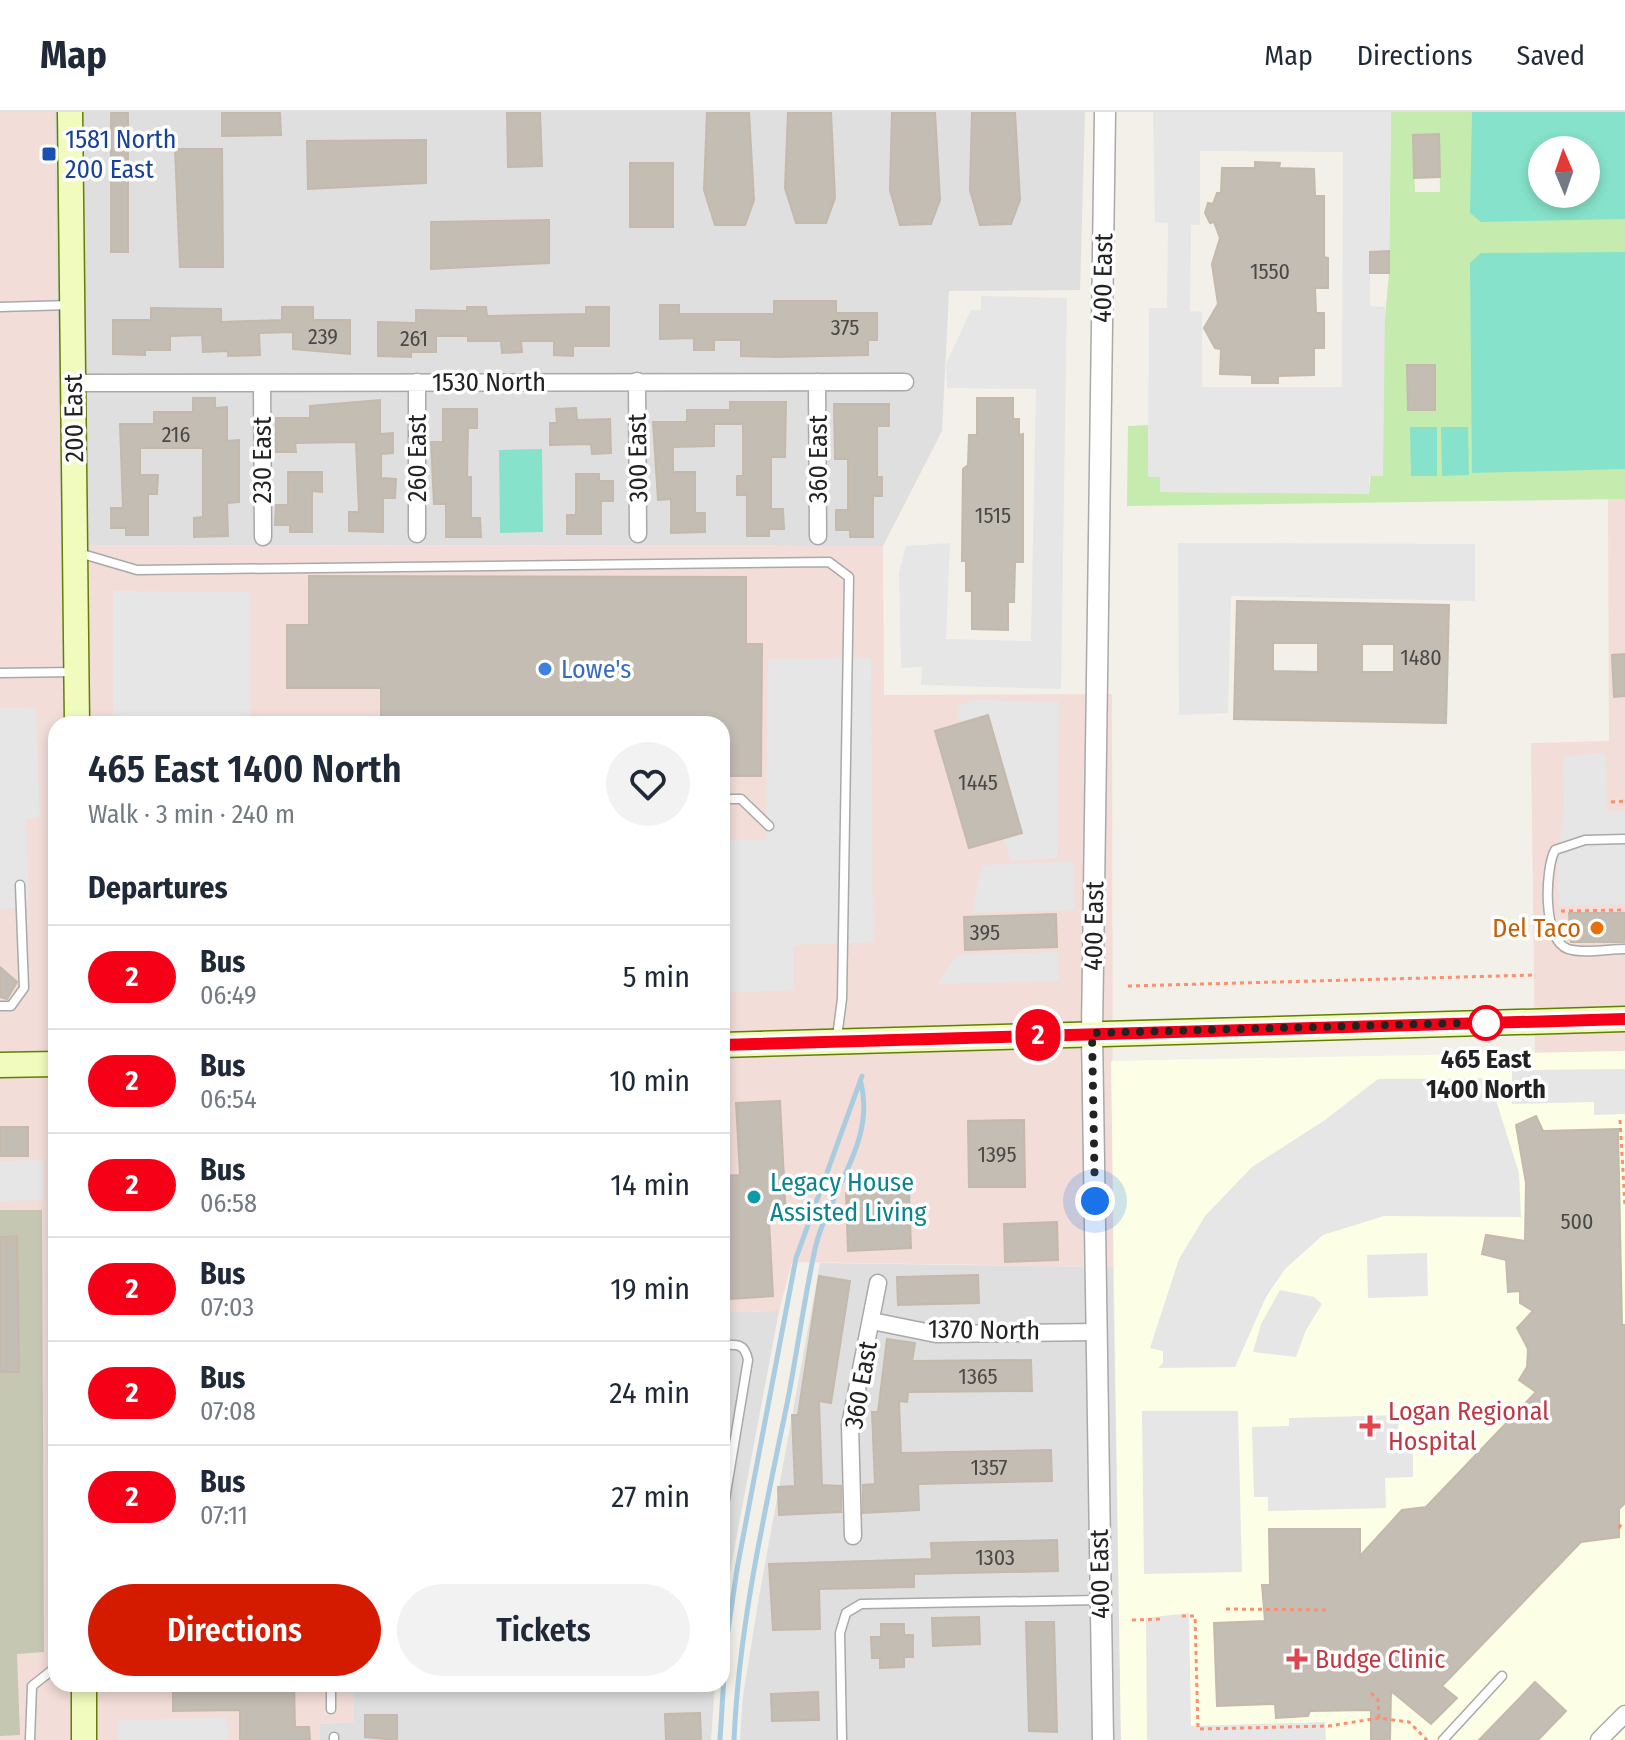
<!DOCTYPE html>
<html lang="en">
<head>
<meta charset="utf-8">
<style>
  :root { --surface:#fff; --page:#f2f2f3; --text:#1f2937; --muted:#747a83; --line:#e0e1e3; --accent:#d41b00 }
  body { margin:0; font-family:"Fira Sans Condensed",sans-serif; background:var(--page); color:var(--text); height:100vh; display:flex; flex-direction:column; font-size:30px; white-space:nowrap }
  * { box-sizing:border-box; margin:0 }
  p { font-size:26px; color:var(--muted) }
  .icon { flex:none; width:44px; height:44px; fill:none; stroke:currentColor; stroke-width:2; stroke-linecap:round; stroke-linejoin:round }
  .map { position:relative; flex:1; overflow:hidden }
  .panel { position:absolute; left:48px; top:604px; width:682px; height:976px; display:flex; flex-direction:column; background:var(--surface); border-radius:24px; box-shadow:0 4px 12px #0003 }
  .panel>* { flex:none }
  .badge { padding:0 16px; border-radius:26px; font-size:28px; line-height:52px }
  .needle { width:52px; rotate:358deg }
  .fabs { position:absolute; left:1528px; top:24px; display:grid; gap:16px }
  .fabs a { display:grid; place-items:center; width:72px; height:72px; border-radius:50%; background:var(--surface); box-shadow:0 4px 12px #0003; font-size:40px }
  .you { position:absolute; width:40px; height:40px; margin:-20px; border:6px solid #fff; border-radius:50%; background:#1a73e8; box-shadow:0 0 0 12px #1a73e833 }
  .map>.badge { position:absolute; translate:-50% -50%; box-shadow:0 0 0 4px #fff }
  h2 { padding:0 40px; font-size:30px; line-height:72px }
  .round { display:grid; place-items:center; flex:none; width:84px; height:84px; border-radius:42px; background:var(--page) }
  .headline { display:flex; align-items:center; justify-content:space-between; height:136px; padding:0 40px }
  h1 { font-size:38px; font-weight:600; line-height:60px }
  .button { display:flex; gap:16px; margin-top:auto; padding:16px 40px }
  .button a { flex:1; height:92px; border-radius:48px; background:var(--accent); color:#fff; font-size:32px; font-weight:600; line-height:92px; text-align:center }
  .button a+a { background:var(--page); color:var(--text) }
  ul { padding:0; list-style:none }
  li { display:flex; align-items:center; gap:24px; height:104px; padding:0 40px; border-top:2px solid var(--line) }
  li div { flex:1 }
  li b { display:block; font-size:30px }
  li em { font-style:normal }
  li .badge { min-width:88px; font-weight:700; text-align:center }
  header { display:flex; align-items:center; gap:48px; box-sizing:border-box; height:112px; padding:0 40px; background:var(--surface); border-bottom:2px solid var(--line) }
  header strong { font-size:38px }
  nav { display:flex; gap:44px; margin-inline-start:auto; font-size:28px }
  .map>svg:first-child { display:block }
  .residential { fill:#e0dfdf }
  .commercial { fill:#f2ddd8 }
  .education { fill:#fcffe5 }
  .construction { fill:#c5c7b3 }
  .grass { fill:#c5ecae; fill-rule:evenodd }
  .pitch { fill:#86e2ca; fill-rule:evenodd }
  .parking { fill:#e6e6e6; fill-rule:evenodd }
  .lines { fill:none; stroke-linecap:round; stroke-linejoin:round }
  .stream { stroke:#a9cce0; stroke-width:5 }
  .building { fill:#c3bdb4; stroke:#c4b9aa; stroke-width:2; fill-rule:evenodd }
  .service-casing { stroke:#a9a9a9; stroke-width:11 }
  .minor-casing { stroke:#a9a9a9; stroke-width:19 }
  .tertiary-casing { stroke:#a9a9a9; stroke-width:23 }
  .secondary-casing { stroke:#627f03; stroke-width:27 }
  .path { stroke:#fd8f6f; stroke-width:3; stroke-dasharray:4 4; stroke-linecap:butt }
  .service { stroke:#fff; stroke-width:8 }
  .minor { stroke:#fff; stroke-width:16 }
  .tertiary { stroke:#fff; stroke-width:20 }
  .secondary { stroke:#f0fbbd; stroke-width:24 }
  .line-casing { stroke:#fff; stroke-width:18 }
  .line { stroke:#f60017; stroke-width:12 }
  .walk { stroke:#222; stroke-width:8; stroke-dasharray:0 14.4 }
  .transit-dot { fill:#1a4fb4; stroke:#fff; stroke-width:3 }
  .shop-dot { fill:#3f7fe0; stroke:#fff; stroke-width:3 }
  .food-dot { fill:#e8710a; stroke:#fff; stroke-width:3 }
  .stop-dot { fill:#fff; stroke:#f60017; stroke-width:4 }
  .culture-dot { fill:#0f9aa8; stroke:#fff; stroke-width:3 }
  .health-dot { fill:#e0444e; stroke:#fff; stroke-width:3 }
  .labels { text-anchor:middle; dominant-baseline:central; stroke-width:7; stroke-linejoin:round; paint-order:stroke }
  .number-label { font-size:22px; fill:#4a4946 }
  .transit-label { font-size:26px; fill:#164399; stroke:#fff; text-anchor:start }
  .street-label { font-size:26px; fill:#222; stroke:#fff }
  .shop-label { font-size:26px; fill:#366cbe; stroke:#fff; text-anchor:start }
  .food-label { font-size:26px; fill:#c56008; stroke:#fff; text-anchor:end }
  .stop-label { font-size:26px; font-weight:bold; fill:#222; stroke:#fff }
  .culture-label { font-size:26px; fill:#0d838f; stroke:#fff; text-anchor:start }
  .health-label { font-size:26px; fill:#be3a42; stroke:#fff; text-anchor:start }
</style>
</head>
<body>
<header>
<strong>Map</strong>
<nav><a>Map</a><a>Directions</a><a>Saved</a></nav>
</header>
<div class="map">
<svg width="1625" height="1628" viewBox="0 0 1625 1628">
  <rect width="100%" height="100%" fill="#f2f0e9"/>
  <path class="residential" d="M54 0H1085L1080 178 949 179 942 319 883 434 60 433Z
    M820 1151 1113 1155 1121 1628H740L743 1584 759 1485Z
    M779 1199 732 1449 722 1514V1200Z
    M354 1572H715L711 1628H320V1612L354 1610Z"/>
  <path class="commercial" d="M0 0H54L60 433 883 434 884 583 1112 582 1113 1155 792 1150 779 1199 722 1200V612H56V1572H354V1610L320 1612V1628H0Z
    M1608 387H1625V939L1535 941 1531 631 1609 629Z"/>
  <path class="education" d="M1625 939V1628H1121L1111 949Z"/>
  <path class="construction" d="M0 1098H42L44 1540 17 1542 20 1623 0 1624Z"/>
  <path class="grass" d="M1391 0H1625V387L1127 394 1128 314 1148 313V364L1160 365 1161 380 1369 381 1389 161ZM1439 22 1440 80H1415L1413 23ZM1542 38H1586V82H1542Z"/>
  <path class="pitch" d="M1472 0H1625V107L1481 110 1470 101ZM1586 38V82H1542V38Z
    M1625 140V357L1472 361 1470 151 1481 141Z
    M1410 315H1437V364H1411Z
    M1441 315H1468L1469 363 1442 364Z
    M542 337 543 420 500 421 499 338Z"/>
  <path class="parking" d="M1153 0H1391L1389 139 1370 140V194L1385 195 1383 364H1369V382L1160 380V365H1148L1149 196H1167L1168 111 1155 110ZM1200 39 1343 40 1342 275H1202V200L1190 199 1191 113H1200Z
    M981 184 1067 186 1061 577 921 573 922 555 901 556 899 460 906 434 950 431 946 527 1031 529 1036 277 947 276 946 252 971 198H981Z
    M1178 431 1475 432V489L1231 484 1228 601 1179 603Z
    M113 479 250 480V612H113Z
    M871 546 873 830 793 833V878L722 881V728H766L768 547Z
    M974 588 1059 590 1057 746 1011 749 1003 726 1022 721 987 603 961 611 957 595Z
    M36 595 40 706 26 707 29 796 0 797V596Z
    M1605 641 1607 699H1625V792L1559 794 1557 755 1564 696 1563 644Z
    M1073 750 1075 798 972 801 982 753Z
    M1058 840 1059 869 937 872 957 843Z
    M1625 957V1002L1594 1003V990L1512 992V958Z
    M1495 966V985L1519 1061 1521 1105 1384 1104 1323 1123 1285 1157 1266 1185 1235 1255 1158 1256 1163 1251V1239L1150 1236 1179 1147 1205 1104 1252 1055 1325 1008 1378 967Z
    M43 1048V1088L0 1089V1049Z
    M1427 1141 1428 1184 1368 1186 1367 1143Z
    M1280 1178 1314 1185 1322 1192 1306 1218 1296 1245 1253 1240 1261 1212Z
    M1142 1299H1238L1242 1460 1144 1462Z
    M1398 1303 1399 1335H1413V1365L1385 1366 1386 1396 1268 1399V1385H1254L1252 1315 1289 1314V1306Z
    M1189 1501 1191 1614 1325 1610 1326 1628H1147L1146 1506Z
    M227 1606 228 1628H117V1608Z"/>
  <g class="lines">
    <path class="stream" d="M720 1628 726 1532 737 1457 796 1146 862 964
      M734 1628C739 1514 764 1404 787 1292 797 1241 804 1188 815 1137 828 1080 876 1031 861 971"/>
  </g>
  <path class="building" d="M111 0H128V140H111Z
    M222 0H280L281 23 222 24Z
    M507 0H540L542 54 508 55Z
    M707 0H749L754 88 745 113H715L704 78Z
    M788 0H831L835 86 826 111H796L785 76Z
    M892 0H935L940 88 931 112 900 113 890 78Z
    M972 0H1015L1020 88 1011 112 980 113 970 78Z
    M1439 22 1440 65 1414 66 1413 23Z
    M426 28V71L308 77 307 29Z
    M175 37H222L223 155H180Z
    M1255 50 1280 51 1279 56 1314 57 1315 84H1324V145L1328 146V176H1315L1316 201H1324V236H1314V263L1278 264V271H1252V263L1220 262 1221 237 1215 236 1204 216 1218 192 1212 152 1220 126 1214 110 1210 111 1205 101 1208 91 1213 92 1217 81H1221L1222 56H1255Z
    M630 51H673V115H630Z
    M549 108V151L431 157V110Z
    M1389 139V161H1370V140Z
    M774 189H836V201H877V228H868V243L776 245 741 244V228H714V238H694V226L660 227V193H679V202H774Z
    M282 195H313V208H350V242L293 237V220L259 221 260 243 228 244V239L203 240 202 223 170 224V238H145V243L113 242V208H151V196L221 197V210L282 208Z
    M467 195H486L487 204 586 202V195H609V234H573V244L554 243V229H521L522 240 502 241 501 229H468V224H436V240H411V245L378 244V210L416 211V198L467 199Z
    M1407 253H1435V298H1408Z
    M193 286H215V296L227 295V329L239 328V390L227 391 228 424 194 425V406L203 405V336H140V363H158L157 382H148V423H126V416H111V396H123L120 312H154V300H193Z
    M977 286H1013V307H1019V323L1023 322V450H1015L1014 490H1008V518L972 517V479H966V449H962L963 357 968 353 969 323H977Z
    M380 288V322L393 321V341L381 342V366L396 367 395 386H383V420L349 419V400H359L356 330 295 331 296 340H276V306H310V294Z
    M730 290H786L785 345H771V397H783L784 417H769V424H747V383H737V364H743V312H714V334L673 335V360H695V401H705V420L671 421V387L658 388 653 310H687V298H730Z
    M834 292H889V314H877V365H882V384H873V425H850V418H836V398H848V347H835Z
    M576 296 577 308 610 307 611 341 592 342 591 332 550 333V311H557L556 297Z
    M443 297H477V316H468L467 365H471V406H480L481 425H446V392H434L431 330H443Z
    M288 360H322V380L312 379V420H290V413H275L276 393H288Z
    M576 362H599V369H613V389H601V422H567V403H576Z
    M309 464 746 465V532H762L761 664H722V612H381V576H287V513H309Z
    M1237 489 1449 493 1446 611 1234 607ZM1273 531H1318V560L1273 559ZM1362 532H1394V560H1362Z
    M1625 542V584L1614 585 1612 543Z
    M988 603 1022 721 969 736 935 619Z
    M1569 801H1625V830H1571Z
    M1056 802 1057 835 965 838 964 805Z
    M0 855 17 870 7 887 0 885Z
    M780 989 786 1107 769 1108 773 1184 730 1187 722 1064 740 1063 736 991Z
    M1536 1004 1543 1019 1618 1017 1622 1213H1625V1391L1619 1397V1425L1581 1430 1442 1574 1457 1586 1431 1612 1391 1579 1390 1628H1371V1598L1310 1599 1308 1604 1276 1606 1275 1592 1217 1594 1214 1511 1265 1509 1262 1473H1270L1269 1417H1360V1444L1402 1398 1426 1395 1536 1280 1519 1268 1527 1255 1528 1237 1517 1216 1533 1199 1520 1191V1179L1508 1180 1506 1148 1482 1142 1486 1123 1525 1129 1526 1071 1516 1013Z
    M1024 1008 1025 1075H969L968 1009Z
    M0 1015H28V1044H0Z
    M909 1079 911 1136 848 1139 846 1081Z
    M1057 1110 1058 1148 1005 1150 1004 1112Z
    M17 1124 19 1260H0V1125Z
    M978 1163 979 1191 898 1193 897 1165Z
    M819 1164 850 1169 831 1291 819 1289 822 1373 841 1374V1400L779 1403 778 1375 795 1374 792 1303H798Z
    M887 1227 915 1231 912 1249 1031 1248 1032 1279 908 1280 907 1290 899 1289 901 1341 1051 1338 1052 1369 918 1372 919 1398 863 1401V1373L875 1372 872 1300H878Z
    M1057 1428 1058 1459 914 1462V1475L819 1477 820 1517 773 1518 769 1452 932 1447 931 1431Z
    M979 1505 980 1532 933 1534 932 1506Z
    M1026 1510H1054L1057 1620 1029 1619Z
    M881 1512H904V1523H913V1545H904V1555L880 1556V1546H872L871 1525H881Z
    M1535 1570 1566 1599 1538 1628H1479Z
    M173 1572H294L295 1615H309L310 1628H240V1598L173 1599Z
    M818 1580 819 1608 772 1609 771 1582Z
    M700 1601 701 1628H666L665 1602Z
    M365 1603H397V1628L365 1625Z"/>
  <g class="lines">
    <g class="service-casing">
      <path id="service" d="M0 195 71 193
        M79 441 137 458 829 450 849 465 842 887 837 925
        M0 561 75 560
        M722 687H741L769 714
        M1625 727 1585 728 1555 738C1545 757 1542 828 1568 837 1583 842 1609 837 1625 837
        M0 894H11L24 876 20 773
        M722 1233C738 1232 745 1232 748 1248L722 1405
        M331 1572V1597
        M334 1625V1628
        M30 1628 32 1574 56 1555
        M842 1628 840 1521 846 1501 861 1492 1100 1488
        M1443 1628 1502 1564"/>
    </g>
    <g class="minor-casing">
      <path id="minor" d="M637 269 638 422
        M417 270V422
        M817 270 818 424
        M73 271 905 270
        M262 271 263 425
        M872 1209 936 1222 1097 1220
        M853 1424 850 1313 878 1171
        M1599 1628 1625 1602"/>
    </g>
    <g class="tertiary-casing">
      <path id="tertiary" d="M1103 1628 1092 921 1105 0"/>
    </g>
    <g class="secondary-casing">
      <path id="secondary" d="M70 0 77 612
        M722 933 1625 907
        M0 953 56 952
        M84 1572V1628"/>
    </g>
    <path class="path" d="M1611 690 1625 689
      M1561 799 1625 798
      M1128 874 1536 863
      M1620 1008 1625 1094
      M1619 1416 1623 1409
      M1226 1497 1329 1498
      M1182 1504H1195L1198 1617 1329 1614 1379 1606 1409 1610 1427 1628
      M1132 1508 1164 1507
      M1371 1581 1378 1588 1379 1606"/>
    <use href="#service" class="service"/>
    <use href="#minor" class="minor"/>
    <use href="#tertiary" class="tertiary"/>
    <use href="#secondary" class="secondary"/>
  </g>
  <g class="lines">
    <g class="line-casing">
      <path id="line" d="M722 933 1625 907"/>
    </g>
    <use href="#line" class="line"/>
    <path class="walk" d="M1095 1089 1092 921 1499 910 1486 911"/>
  </g>
  <rect class="transit-dot" x="41" y="34" width="16" height="16" rx="4"/>
  <circle class="shop-dot" cx="545" cy="557" r="8"/>
  <circle class="food-dot" cx="1597" cy="816" r="8"/>
  <circle class="stop-dot" cx="1486" cy="911" r="16"/>
  <circle class="culture-dot" cx="754" cy="1085" r="8"/>
  <g class="health-dot">
    <path d="M1366 1302h8v8h8v8h-8v8h-8v-8h-8v-8h8z"/>
    <path d="M1293 1535h8v8h8v8h-8v8h-8v-8h-8v-8h8z"/>
  </g>
  <g class="labels">
    <g class="number-label">
      <text x="1270" y="159">1550</text>
      <text x="845" y="215">375</text>
      <text x="323" y="224">239</text>
      <text x="414" y="226">261</text>
      <text x="176" y="322">216</text>
      <text x="993" y="403">1515</text>
      <text x="1421" y="545">1480</text>
      <text x="978" y="670">1445</text>
      <text x="985" y="820">395</text>
      <text x="997" y="1042">1395</text>
      <text x="1577" y="1109">500</text>
      <text x="978" y="1264">1365</text>
      <text x="989" y="1355">1357</text>
      <text x="995" y="1445">1303</text>
    </g>
    <g class="transit-label">
      <text x="65" y="27">1581 North<tspan x="65" dy="30">200 East</tspan></text>
    </g>
    <g class="street-label">
      <text transform="translate(1103 166) rotate(-89)">400 East</text>
      <text x="489" y="270">1530 North</text>
      <text transform="translate(74 306) rotate(-91)">200 East</text>
      <text transform="translate(417 346) rotate(-90)">260 East</text>
      <text transform="translate(638 346) rotate(-91)">300 East</text>
      <text transform="translate(818 347) rotate(-90)">360 East</text>
      <text transform="translate(262 348) rotate(-90)">230 East</text>
      <text transform="translate(1094 814) rotate(-89)">400 East</text>
      <text transform="translate(984 1218) rotate(1)">1370 North</text>
      <text transform="translate(861 1273) rotate(-80)">360 East</text>
      <text transform="translate(1100 1462) rotate(-91)">400 East</text>
    </g>
    <g class="shop-label">
      <text x="561" y="557">Lowe's</text>
    </g>
    <g class="food-label">
      <text x="1581" y="816">Del Taco</text>
    </g>
    <g class="stop-label">
      <text x="1486" y="947">465 East<tspan x="1486" dy="30">1400 North</tspan></text>
    </g>
    <g class="culture-label">
      <text x="770" y="1070">Legacy House<tspan x="770" dy="30">Assisted Living</tspan></text>
    </g>
    <g class="health-label">
      <text x="1388" y="1299">Logan Regional<tspan x="1388" dy="30">Hospital</tspan></text>
      <text x="1315" y="1547">Budge Clinic</text>
    </g>
  </g>
</svg>
<div class="fabs">
<a><svg class="needle" viewBox="-14 -14 28 28"><path d="M0-13l5 13h-10z" fill="#e53935"/><path d="M0 13l5-13h-10z" fill="#747a83"/></svg></a>
</div>
<div class="you" style="left:1095px;top:1089px"></div>
<b class="badge" style="left:1038px;top:923px;background:#f60017;color:#fff">2</b>
<section class="panel">
<div class="headline"><div><h1>465 East 1400 North</h1><p>Walk · 3 min · 240 m</p></div><a class="round"><svg class="icon" aria-label="heart" viewBox="0 0 24 24"><path d="M12 20l-8-8c-3-5 5-10 8-4 3-6 11-1 8 4z"/></svg></a></div>
<h2>Departures</h2>
<ul>
<li><span class="badge" style="background:#f60017;color:#fff">2</span><div><b>Bus</b><p>06:49</p></div><em>5 min</em></li>
<li><span class="badge" style="background:#f60017;color:#fff">2</span><div><b>Bus</b><p>06:54</p></div><em>10 min</em></li>
<li><span class="badge" style="background:#f60017;color:#fff">2</span><div><b>Bus</b><p>06:58</p></div><em>14 min</em></li>
<li><span class="badge" style="background:#f60017;color:#fff">2</span><div><b>Bus</b><p>07:03</p></div><em>19 min</em></li>
<li><span class="badge" style="background:#f60017;color:#fff">2</span><div><b>Bus</b><p>07:08</p></div><em>24 min</em></li>
<li><span class="badge" style="background:#f60017;color:#fff">2</span><div><b>Bus</b><p>07:11</p></div><em>27 min</em></li>
</ul>
<div class="button"><a>Directions</a><a>Tickets</a></div>
</section>
</div>
</body>
</html>
